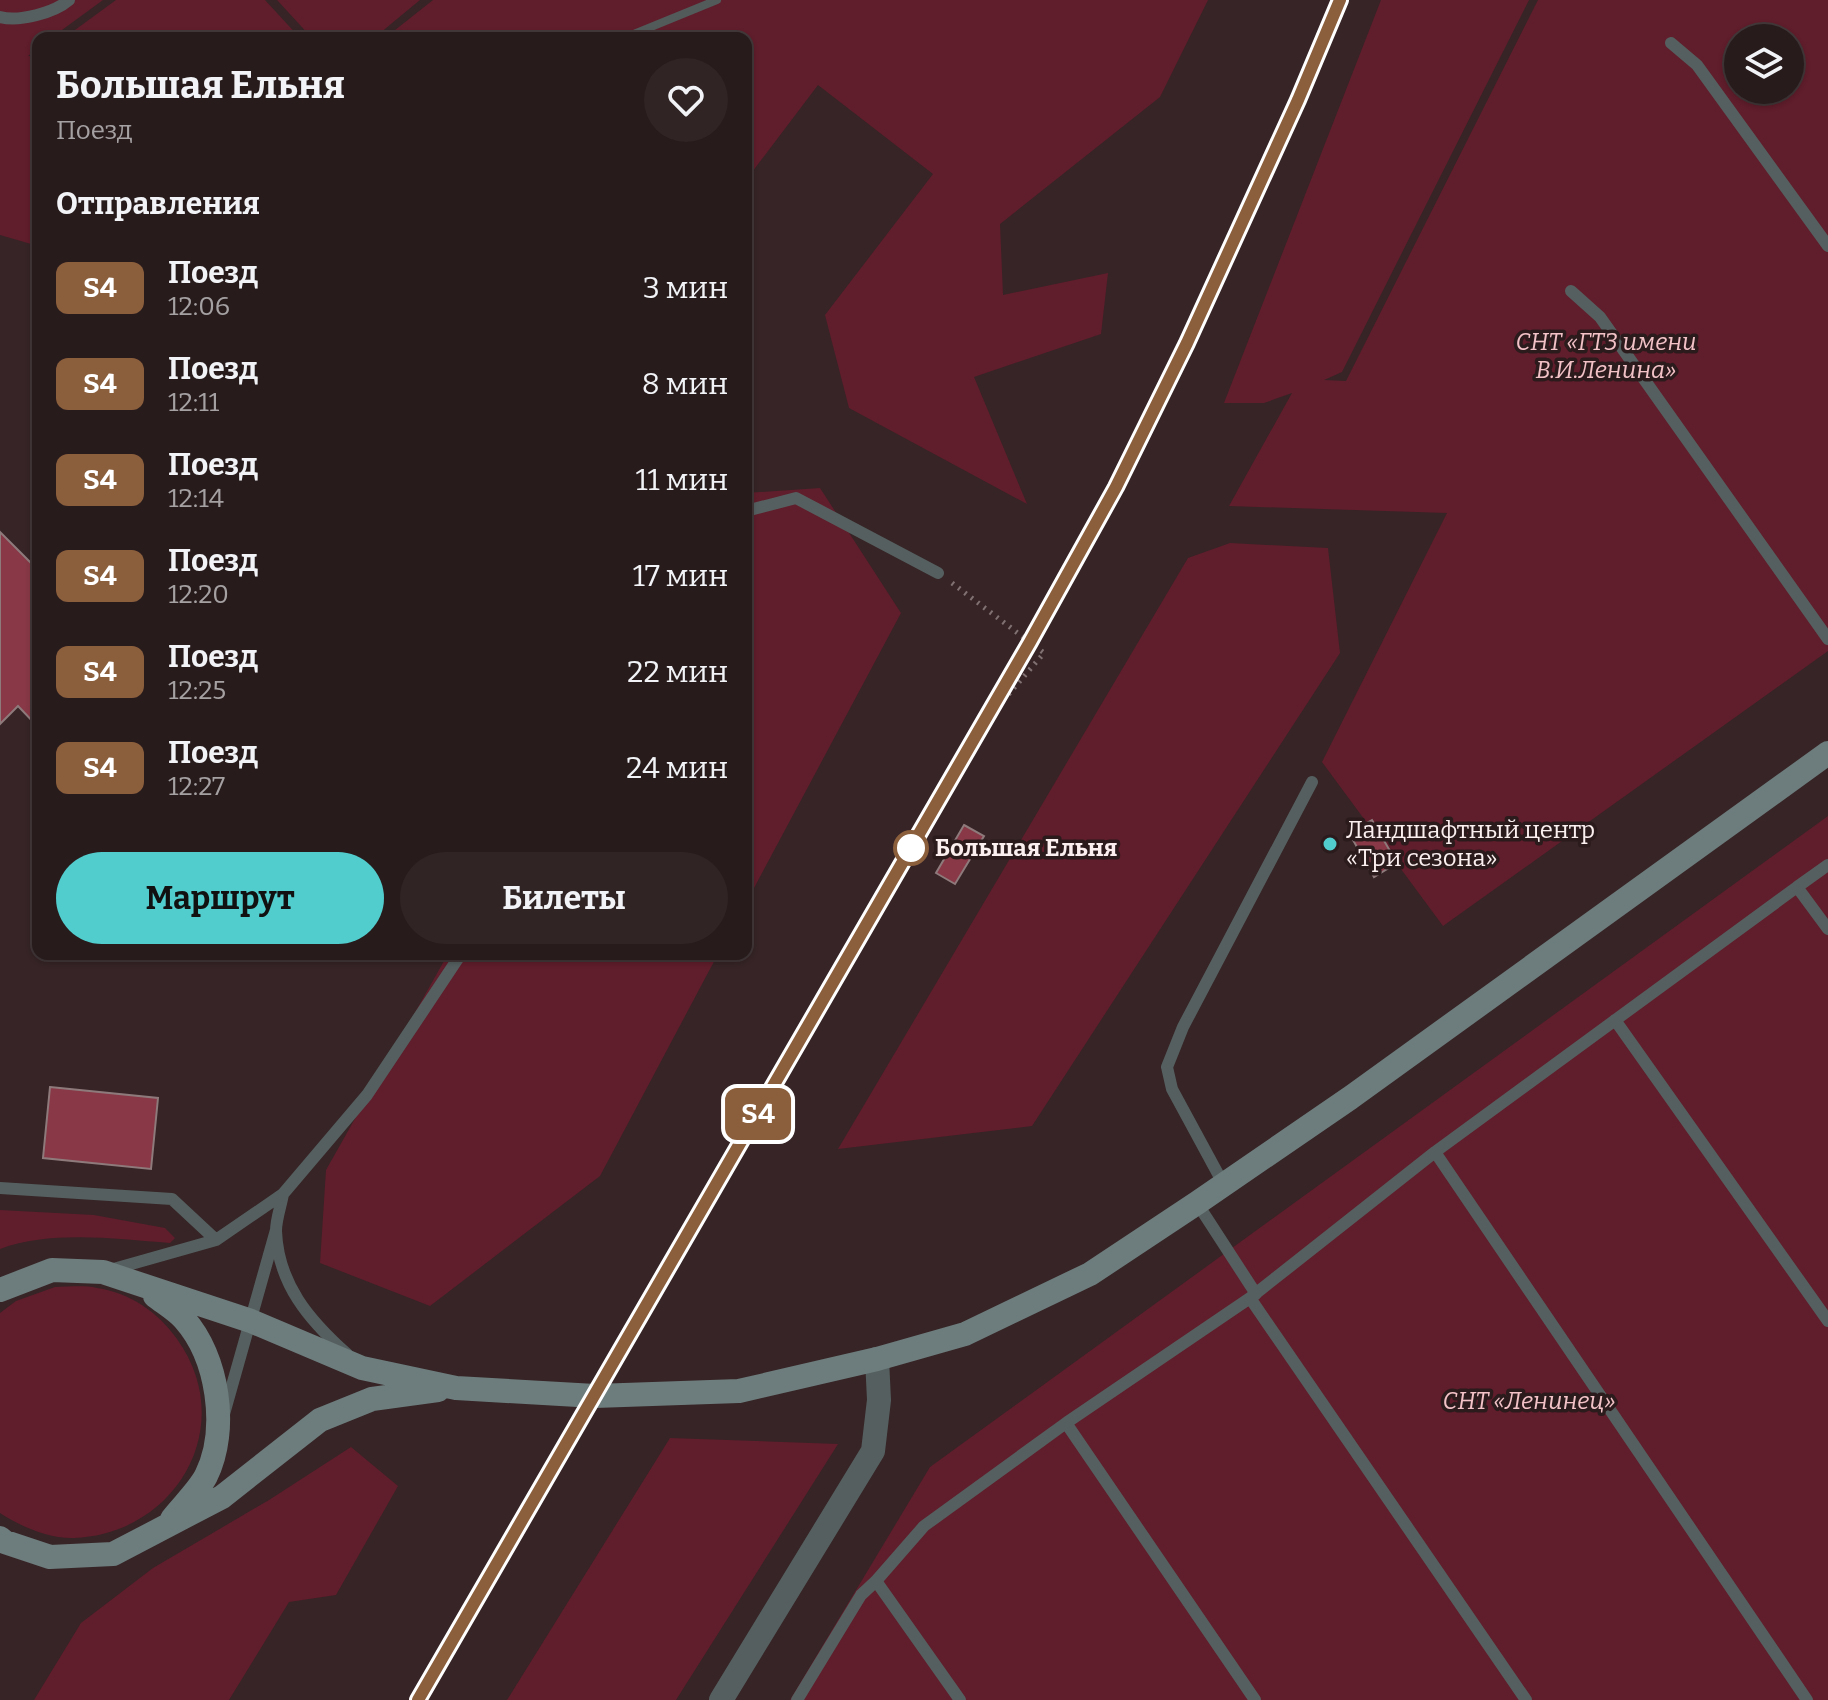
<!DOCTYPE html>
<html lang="ru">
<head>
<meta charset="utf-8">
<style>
  :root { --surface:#281b1c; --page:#302425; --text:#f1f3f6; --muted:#a5a1a3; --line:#44393b; --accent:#52cdcd }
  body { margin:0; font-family:Bitter,serif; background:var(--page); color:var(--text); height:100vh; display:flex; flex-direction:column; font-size:30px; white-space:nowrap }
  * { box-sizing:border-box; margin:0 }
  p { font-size:26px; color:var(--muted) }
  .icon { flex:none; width:44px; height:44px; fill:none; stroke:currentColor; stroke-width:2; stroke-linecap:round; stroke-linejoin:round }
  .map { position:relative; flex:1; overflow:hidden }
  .drawer { position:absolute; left:32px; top:32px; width:720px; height:928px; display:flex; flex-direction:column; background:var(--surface); border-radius:16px; box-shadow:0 2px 6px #0004,0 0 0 2px var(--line) }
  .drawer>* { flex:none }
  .badge { padding:0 16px; border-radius:12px; font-size:28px; line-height:52px }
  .fabs { position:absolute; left:1724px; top:24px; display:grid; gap:16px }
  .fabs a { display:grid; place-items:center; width:80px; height:80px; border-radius:50%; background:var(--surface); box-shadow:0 2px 6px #0004,0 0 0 2px var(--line); font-size:40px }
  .map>.badge { position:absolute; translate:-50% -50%; box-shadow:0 0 0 4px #fff }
  h2 { padding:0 24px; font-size:30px; line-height:72px }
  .round { display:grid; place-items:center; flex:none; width:84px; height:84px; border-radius:42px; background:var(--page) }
  .headline { display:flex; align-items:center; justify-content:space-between; height:136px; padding:0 24px }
  h1 { font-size:38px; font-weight:700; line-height:60px }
  .action { display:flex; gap:16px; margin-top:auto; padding:16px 24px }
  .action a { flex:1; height:92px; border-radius:48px; background:var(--accent); color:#111; font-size:32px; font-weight:700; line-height:92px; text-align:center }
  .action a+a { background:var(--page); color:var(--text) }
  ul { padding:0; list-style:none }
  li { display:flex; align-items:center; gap:24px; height:96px; padding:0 24px }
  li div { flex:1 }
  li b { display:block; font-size:30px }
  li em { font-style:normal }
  li .badge { min-width:88px; font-weight:700; text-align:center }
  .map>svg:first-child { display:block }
  .green { fill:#601d2b; fill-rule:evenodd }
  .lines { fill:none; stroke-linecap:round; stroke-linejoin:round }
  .stream { stroke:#525a5a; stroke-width:8 }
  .building { fill:#883846; stroke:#8e797b; stroke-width:2 }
  .path { stroke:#817173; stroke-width:5; stroke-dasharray:2 6; stroke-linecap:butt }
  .service { stroke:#555f5f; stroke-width:12 }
  .minor { stroke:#555f5f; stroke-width:24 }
  .secondary { stroke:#6d7c7c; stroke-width:24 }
  .rail { stroke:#938486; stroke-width:6; stroke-dasharray:14 14; stroke-linecap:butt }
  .line-casing { stroke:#fff; stroke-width:18 }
  .line { stroke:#8b5e3c; stroke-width:12 }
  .poi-dot { fill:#52cdcd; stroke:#2b1b1d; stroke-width:3 }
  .stop-dot { fill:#fff; stroke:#8b5e3c; stroke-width:4 }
  .labels { text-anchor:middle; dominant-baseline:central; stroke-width:7; stroke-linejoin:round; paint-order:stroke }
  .park-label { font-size:24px; font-style:italic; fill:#f2c2c7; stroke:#2b1b1d }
  .poi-label { font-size:24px; fill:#fbeff0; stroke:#2b1b1d; text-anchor:start }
  .stop-label { font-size:24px; font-weight:bold; fill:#fbeff0; stroke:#2b1b1d; text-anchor:start }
</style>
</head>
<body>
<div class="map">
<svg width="1828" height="1700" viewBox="0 0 1828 1700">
  <rect width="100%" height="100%" fill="#362426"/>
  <path class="green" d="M0 0H103L51 38H38V48L28 56 38 57V246L0 235Z
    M116 0H265L300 38H64Z
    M277 0H420L374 38H312Z
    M433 0H1208L1160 97 1000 224 1003 295 1108 273 1101 334 974 377 1027 504 849 408 825 315 933 174 818 85 746 180V38H385Z
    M1381 0H1529L1342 372 1324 380 1346 381 1538 0H1828V651L1443 926 1322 762 1447 513 1229 506 1292 393 1264 403H1224ZM1738 38H1790V90H1738Z
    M820 488 901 613 746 903V493Z
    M1230 543 1328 548 1340 653 1032 1126 838 1149 1188 558Z
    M1828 816V1700H790L930 1467Z
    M448 954H718L600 1176 430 1306 320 1263 326 1170Z
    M0 1210 94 1215 165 1228 175 1238 170 1243C115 1239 52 1230 0 1249Z
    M55 1287C69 1287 84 1285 97 1288 130 1293 158 1312 177 1339 239 1425 177 1534 74 1538 49 1539 20 1526 0 1513V1313L16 1301Z
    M670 1438 838 1444 676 1700H507Z
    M351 1447 398 1486 336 1595 289 1602 229 1700H34L81 1623 153 1568 269 1500Z"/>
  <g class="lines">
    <path class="stream" d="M624 38 717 0"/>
  </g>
  <path class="building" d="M0 532 38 570V727L18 706 0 724Z
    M1372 820 1397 863 1374 877 1349 833Z
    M964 825 984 836 955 884 936 873Z
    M50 1087 158 1098 151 1169 43 1158Z"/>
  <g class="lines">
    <path class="path" d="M952 583 1044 653 1008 695"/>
    <path class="service" d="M0 17C19 22 54 13 69 0
      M1671 43 1697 65 1828 246
      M1571 291 1600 317 1828 639
      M746 511 796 498 938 573
      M1828 865 1797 887 1828 929
      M1615 1020 1828 1321
      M1435 1152 1807 1700
      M1224 1185 1172 1089 1167 1067 1183 1027 1312 782
      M0 1188 172 1199 216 1240
      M283 1194C281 1206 276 1219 276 1231 278 1284 309 1320 347 1354
      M1197 1203 1256 1294
      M110 1270 216 1240 283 1194 367 1095 461 954
      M1250 1298 1526 1700
      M224 1414 276 1230
      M1066 1423 1255 1700
      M876 1581 960 1700
      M797 1700 861 1595 876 1581 924 1526 1066 1423 1250 1298 1435 1152 1797 887"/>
    <path class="minor" d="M721 1700 873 1451 879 1400 877 1359"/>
    <path class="secondary" d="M0 1290 52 1270 103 1272 251 1321 362 1368 456 1388 595 1396 739 1391 877 1359 965 1334 1090 1274 1197 1203 1350 1098 1828 753
      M155 1296C164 1303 176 1310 184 1319 218 1357 229 1429 206 1476 198 1491 182 1506 172 1519
      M0 1538 5 1542 50 1557 113 1554 222 1497 320 1420 372 1399 438 1390"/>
    <path class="rail" d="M418 1700 1030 642 1116 487 1187 343 1298 100 1340 0"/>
  </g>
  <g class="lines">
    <g class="line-casing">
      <path id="line" d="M418 1700 1030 642 1116 487 1187 343 1298 100 1340 0"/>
    </g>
    <use href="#line" class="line"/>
  </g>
  <circle class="poi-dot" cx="1330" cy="844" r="8"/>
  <circle class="stop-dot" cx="911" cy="848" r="16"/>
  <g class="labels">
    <g class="park-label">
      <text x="1606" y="342">СНТ «ГТЗ имени<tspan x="1606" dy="28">В.И.Ленина»</tspan></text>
      <text x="1529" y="1401">СНТ «Ленинец»</text>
    </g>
    <g class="poi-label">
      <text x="1346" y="830">Ландшафтный центр<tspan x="1346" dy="28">«Три сезона»</tspan></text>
    </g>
    <g class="stop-label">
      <text x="935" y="848">Большая Ельня</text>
    </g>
  </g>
</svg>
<div class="fabs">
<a><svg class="icon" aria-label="layers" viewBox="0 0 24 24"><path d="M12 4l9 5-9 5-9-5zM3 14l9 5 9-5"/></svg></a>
</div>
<b class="badge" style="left:758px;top:1114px;background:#8b5e3c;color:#fff">S4</b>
<section class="drawer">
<div class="headline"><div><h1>Большая Ельня</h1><p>Поезд</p></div><a class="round"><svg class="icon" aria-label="heart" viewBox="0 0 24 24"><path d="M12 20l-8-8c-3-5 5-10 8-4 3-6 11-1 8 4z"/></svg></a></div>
<h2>Отправления</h2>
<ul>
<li><span class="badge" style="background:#8b5e3c;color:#fff">S4</span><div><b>Поезд</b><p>12:06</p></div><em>3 мин</em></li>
<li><span class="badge" style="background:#8b5e3c;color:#fff">S4</span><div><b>Поезд</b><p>12:11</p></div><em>8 мин</em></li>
<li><span class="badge" style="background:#8b5e3c;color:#fff">S4</span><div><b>Поезд</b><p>12:14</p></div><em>11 мин</em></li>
<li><span class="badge" style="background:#8b5e3c;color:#fff">S4</span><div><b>Поезд</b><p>12:20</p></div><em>17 мин</em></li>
<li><span class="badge" style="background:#8b5e3c;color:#fff">S4</span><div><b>Поезд</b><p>12:25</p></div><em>22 мин</em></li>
<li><span class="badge" style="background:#8b5e3c;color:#fff">S4</span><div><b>Поезд</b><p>12:27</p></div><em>24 мин</em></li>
</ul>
<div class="action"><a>Маршрут</a><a>Билеты</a></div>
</section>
</div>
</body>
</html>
